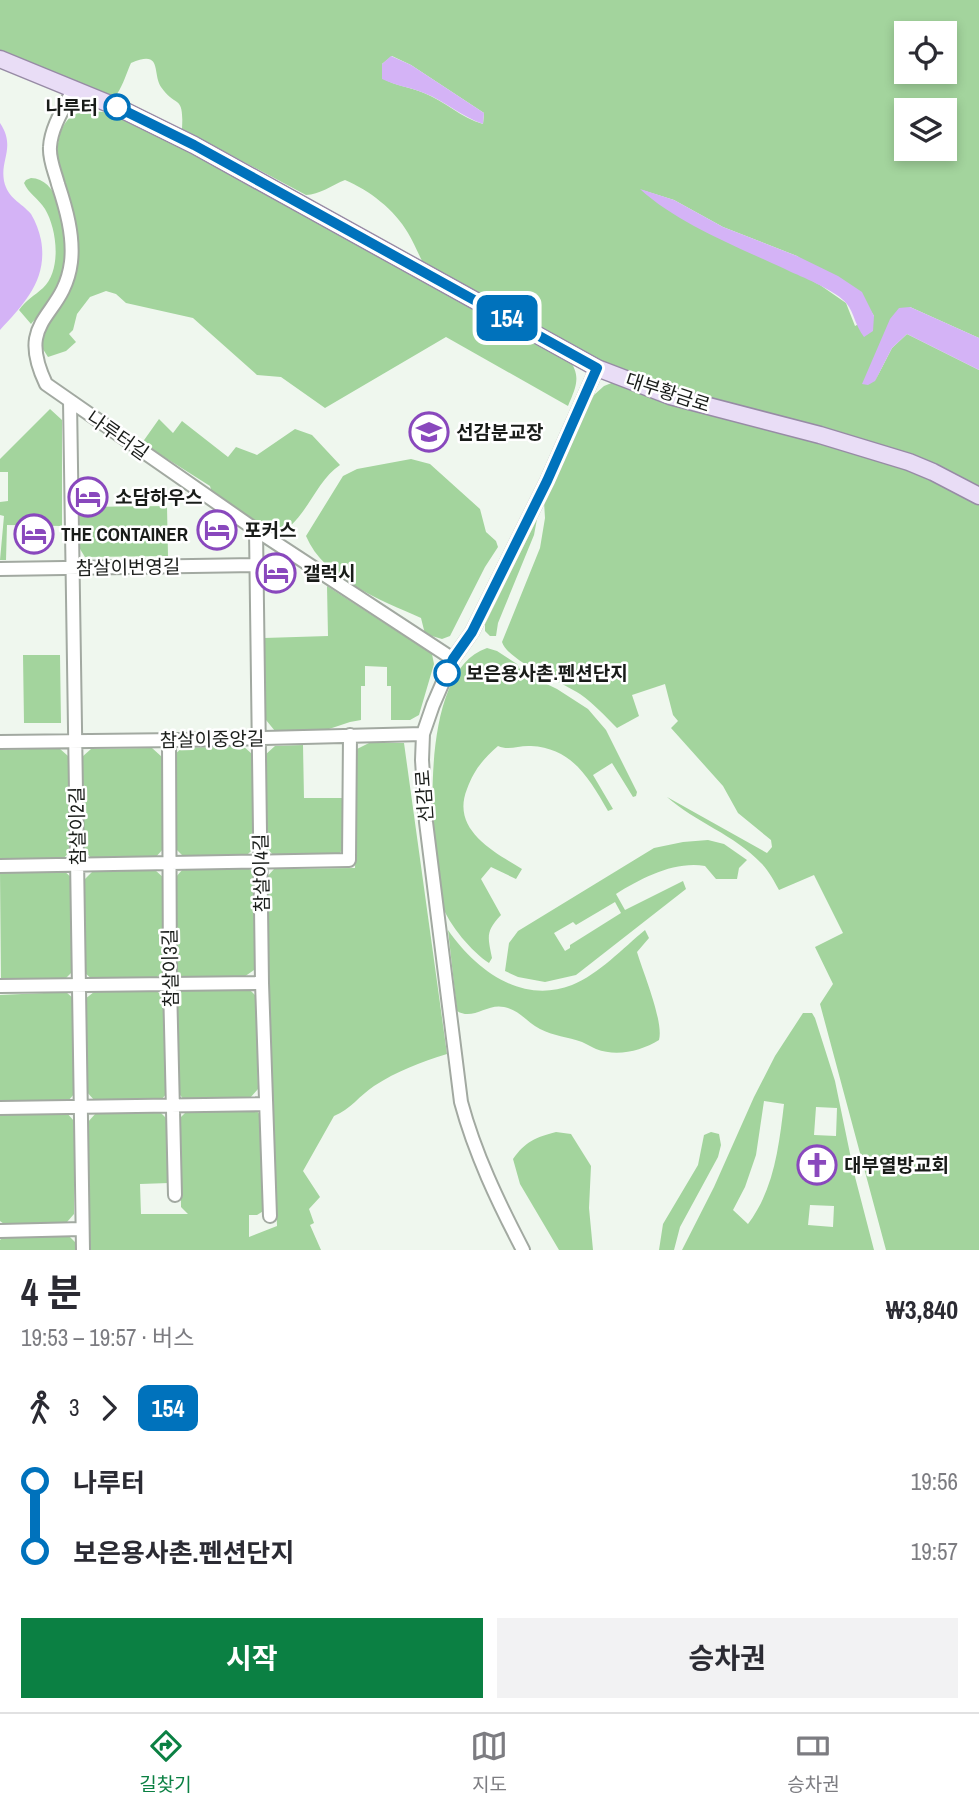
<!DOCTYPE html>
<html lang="ko">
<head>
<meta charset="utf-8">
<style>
  :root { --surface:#fff; --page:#f2f2f3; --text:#2b2b33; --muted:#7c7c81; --line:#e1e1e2; --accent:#0b8043 }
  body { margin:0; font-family:"Archivo Narrow","Noto Sans KR",sans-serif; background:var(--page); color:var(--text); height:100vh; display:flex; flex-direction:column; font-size:26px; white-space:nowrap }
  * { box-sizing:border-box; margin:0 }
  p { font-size:23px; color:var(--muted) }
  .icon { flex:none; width:38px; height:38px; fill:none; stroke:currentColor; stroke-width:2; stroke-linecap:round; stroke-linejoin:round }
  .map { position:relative; height:1250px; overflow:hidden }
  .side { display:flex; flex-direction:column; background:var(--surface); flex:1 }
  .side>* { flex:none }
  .badge { padding:0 14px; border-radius:10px; font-size:24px; line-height:46px }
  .controls { position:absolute; left:894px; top:21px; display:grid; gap:14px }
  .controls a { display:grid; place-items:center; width:63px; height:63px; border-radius:0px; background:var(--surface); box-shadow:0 4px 10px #0003; font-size:35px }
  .map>.badge { position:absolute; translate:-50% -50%; box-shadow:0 0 0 4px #fff }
  .legs { display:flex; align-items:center; gap:10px; height:77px; padding:0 21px; font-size:23px }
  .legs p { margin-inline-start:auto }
  .summary { display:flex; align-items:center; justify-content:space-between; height:119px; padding:0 21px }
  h1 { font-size:38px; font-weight:700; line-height:52px }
  .primary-button { display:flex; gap:14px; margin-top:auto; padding:14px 21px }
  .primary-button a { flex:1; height:80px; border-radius:0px; background:var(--accent); color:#fff; font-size:28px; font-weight:700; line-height:80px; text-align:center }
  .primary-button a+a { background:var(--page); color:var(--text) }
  ul { padding:0 21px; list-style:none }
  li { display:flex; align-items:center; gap:24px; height:70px; font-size:26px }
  li i { display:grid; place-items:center; width:10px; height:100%; margin:0 9px; background:currentColor }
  li i::after { content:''; width:18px; height:18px; margin:-9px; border:5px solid; border-radius:50%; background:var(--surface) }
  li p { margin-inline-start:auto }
  li:first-child i { background:linear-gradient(#0000 50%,currentColor 0) }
  li:last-child i { background:linear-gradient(currentColor 50%,#0000 0) }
  .menu { display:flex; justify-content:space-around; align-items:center; height:98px; border-top:2px solid var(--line); background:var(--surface); font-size:19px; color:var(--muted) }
  .menu a { display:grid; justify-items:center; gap:4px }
  .menu .selected { color:var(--accent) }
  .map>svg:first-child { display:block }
  .green { fill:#a3d49d; fill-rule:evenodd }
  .water { fill:#d4b3f6 }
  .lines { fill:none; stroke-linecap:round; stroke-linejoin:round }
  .minor-casing { stroke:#a2a9a1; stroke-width:16 }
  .major-casing { stroke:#978ba5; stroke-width:19 }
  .minor { stroke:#fff; stroke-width:12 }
  .major { stroke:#e9ddf6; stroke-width:16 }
  .line-1-casing { stroke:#fff; stroke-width:16 }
  .line-1 { stroke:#0072bc; stroke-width:10 }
  .stop-1-dot { fill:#fff; stroke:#0072bc; stroke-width:3.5 }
  .labels { text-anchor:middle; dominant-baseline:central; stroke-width:5; stroke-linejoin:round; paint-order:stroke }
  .stop-label { font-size:19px; font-weight:bold; fill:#191c19; stroke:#fff; text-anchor:end }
  .street-label { font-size:19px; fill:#191c19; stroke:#fff }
  .poi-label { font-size:19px; font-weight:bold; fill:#191c19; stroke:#fff; text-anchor:start }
</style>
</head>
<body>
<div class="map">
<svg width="979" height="1250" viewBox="0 0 979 1250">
  <rect width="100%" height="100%" fill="#eff7ee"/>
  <path class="green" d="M0 0H979V338L910 307 875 381 892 348 907 334 979 370V488L950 471 908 455 684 394 610 366 423 263C418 253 414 243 408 233 395 210 369 190 345 180 332 185 319 195 306 195L182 129C184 93 176 109 161 87 152 73 163 49 131 63 126 74 124 83 117 94L107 96 0 52ZM906 33H945V72H906ZM392 56 411 65 484 113 483 124C461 118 445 101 424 93 410 87 396 86 382 78V64ZM906 110H945V149H906ZM642 190 674 200 723 227 797 256 867 305 874 316 855 326 846 303 820 285Z
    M87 111 104 112 120 116 231 173 568 358C582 376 576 387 568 406L446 337 325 408 281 377 257 375 193 318 126 303 116 294 106 291 90 297 77 314 73 330 69 334 76 342 66 351 48 357 41 346V331L72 283 57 163C57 139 60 114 87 111Z
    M31 178C65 179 71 247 64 272 58 292 44 309 31 324L19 310C26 300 34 296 43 288 62 270 57 229 45 209 39 199 28 193 24 183L26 180Z
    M614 382 647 396 900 465 935 479 979 503V1250H886L820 1004 833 984 815 947 843 933 814 875 779 890C774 881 769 871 761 863 735 835 695 822 667 797L767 853 772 847 771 840 738 813 723 786 671 728 678 721 673 715 665 684 632 695 639 716 617 728C605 716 594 704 580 694 562 682 508 661 502 642L540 548 545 518 544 502 555 475 579 422 594 395 604 386Z
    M50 409 62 420V526L7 525 6 560H0L4 516 0 515V502L8 501V472H0V459Z
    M159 419 173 433 182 421 228 457 236 447 257 455 295 429 312 435 340 465C313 483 304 528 272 536L213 497 210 486 142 443Z
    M411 459 430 464 480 509 486 532 496 541 498 547 485 567 450 636 442 639 425 634 421 618C381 600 324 579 306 536L343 476 357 469Z
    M167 506 168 556 85 557 80 549 79 507Z
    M537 519 534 535 498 623 496 636H490L485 631V624Z
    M327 586 432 654 434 664 419 715 410 720H391V686H387V667L365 666V686H361V720L350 722 326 730 275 731 266 720 264 638 328 636Z
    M487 648 497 651 517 664 521 671 530 676 557 689 588 709 606 730 637 792 636 796 633 797 612 763 593 775 613 809 608 811C589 778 572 748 531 746 519 745 509 751 498 746 483 759 474 770 467 789 451 829 492 851 522 869L516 879 491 867 481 879 501 915C485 932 488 937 492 958L489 963C472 952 449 925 442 905 439 897 439 887 438 879 430 824 421 670 487 648Z
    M23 655H60L61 723H24Z
    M369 743H404L447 1054C421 1062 397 1071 374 1086 360 1095 350 1110 334 1116L303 1171 320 1197 309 1209 314 1223 310 1225 321 1250H90L88 1122 96 1113 159 1111 167 1119 169 1183 140 1184 141 1214H188L181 1207 180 1118 188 1110 255 1109 262 1117 265 1210 257 1215H249V1237L277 1226 266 918 267 877 274 869 355 868 356 797 354 754 357 749Z
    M303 745 304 798H346V846L338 855 275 857 266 847 265 755 275 746Z
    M243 746 252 754 254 848 246 856H183L176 849 174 755 182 748Z
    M59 748 68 756 71 850 63 859H0V750Z
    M152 748 162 757 163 849 155 858H91L84 850 82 757 91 749Z
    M708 840 724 844 747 860 739 868 737 879H716L705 866C674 861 642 878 616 894L625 910 683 881 686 889 576 975 545 982 518 977 505 971 509 943 518 931 654 848 683 842ZM615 902 621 913 570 945V948L565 951 554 933 573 922 576 925Z
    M248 868 255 874 254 970 244 977 183 979 176 970 175 878 183 869Z
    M63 870 73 879 72 972 66 978 1 981 0 872Z
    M155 870 165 879 164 972 154 979 93 980 85 973 84 880 92 872Z
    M448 930C475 969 521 1005 572 985 599 974 623 948 645 930L649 938 637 952C643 972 664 1022 659 1040 641 1051 617 1057 596 1049 591 1047 587 1044 582 1042 568 1037 553 1036 540 1029 526 1022 520 1010 504 1007 487 1003 473 1021 457 1011Z
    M249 989 256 996 258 1089 250 1098 184 1100 177 1091 175 998 182 990Z
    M155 990 164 997 169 1091 160 1101H95L86 1091 85 999 94 992Z
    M66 992 74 999 75 1093 68 1101 2 1103 0 1101V995Z
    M803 1013H812L815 1018 835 1081 854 1173 874 1250H682L714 1187 754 1097 775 1056ZM764 1101 784 1104C779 1146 774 1190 748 1224L733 1210 745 1187 756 1155ZM816 1107 837 1108 836 1136 814 1135ZM810 1205 834 1206 833 1227 808 1225Z
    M66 1112 74 1121V1214L67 1222 4 1224 0 1221V1114Z
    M556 1132 571 1134 591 1166 589 1208 593 1250H559L520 1184 513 1159C525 1142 536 1137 556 1132Z
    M711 1132 719 1134 721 1145 718 1157 680 1227 674 1250H659L663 1224 698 1165 704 1135Z
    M68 1235 75 1242V1250H0V1240L3 1237Z"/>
  <path class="water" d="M391 56 411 65 484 113 483 124C462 117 445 101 424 93 410 87 396 86 382 79V64Z
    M0 123C16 147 0 159 4 181 8 199 21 202 31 214 36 222 39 231 41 240 48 279 25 303 0 330Z
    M640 189 674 200 723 227 797 256 838 276 862 292 874 316 873 331 864 337C855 325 854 313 847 304 838 292 805 278 791 272 743 249 679 225 640 189Z
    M910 307 979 338V370L907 334 892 348 875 381 868 385 862 384 890 319 899 308Z"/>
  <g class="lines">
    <g class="minor-casing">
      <path id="minor" d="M74 88C65 106 51 127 50 147 49 160 55 172 58 184 66 208 74 236 71 262 64 319 14 317 46 384L256 530 453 659
        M70 401 83 1250
        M256 530 262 983 270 1216
        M0 569 256 565
        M169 741 170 984 175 1195
        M0 742 181 740 423 734
        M0 866 349 860 350 735
        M0 986 262 983
        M0 1108 265 1104
        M0 1231 82 1229
        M523 1250C498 1202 475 1154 461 1102L426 822 422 760 423 734 433 705 453 659 472 632 547 481 597 368"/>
    </g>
    <g class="major-casing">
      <path id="major" d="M0 59 117 107 194 145 597 368 670 396 820 435 909 462 933 472 979 496"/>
    </g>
    <use href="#minor" class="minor"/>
    <use href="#major" class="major"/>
  </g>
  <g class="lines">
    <g class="line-1-casing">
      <path id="line-1" d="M117 107 194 145 597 368 547 481 472 632 453 659 447 673"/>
    </g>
    <use href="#line-1" class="line-1"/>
  </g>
  <defs>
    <g id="school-ring" transform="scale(2.0125)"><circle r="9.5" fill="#fff" stroke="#8948bd" stroke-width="1.5"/><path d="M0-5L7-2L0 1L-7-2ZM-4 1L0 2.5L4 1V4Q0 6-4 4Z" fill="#8948bd"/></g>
    <g id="hotel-ring" transform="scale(2.0125)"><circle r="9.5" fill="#fff" stroke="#8948bd" stroke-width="1.5"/><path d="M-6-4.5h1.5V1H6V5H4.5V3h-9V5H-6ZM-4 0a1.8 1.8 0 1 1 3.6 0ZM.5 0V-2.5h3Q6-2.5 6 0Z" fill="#8948bd"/></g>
    <g id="church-ring" transform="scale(2.0125)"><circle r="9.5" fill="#fff" stroke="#8948bd" stroke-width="1.5"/><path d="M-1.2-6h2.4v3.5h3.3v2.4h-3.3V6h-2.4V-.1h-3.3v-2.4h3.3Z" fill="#8948bd"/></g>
  </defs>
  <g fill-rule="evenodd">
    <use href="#school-ring" x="429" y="432"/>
    <use href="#hotel-ring" x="88" y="497"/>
    <use href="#hotel-ring" x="217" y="530"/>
    <use href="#hotel-ring" x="34" y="534"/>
    <use href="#hotel-ring" x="276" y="573"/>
    <use href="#church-ring" x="817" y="1165"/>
  </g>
  <g class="stop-1-dot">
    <circle cx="117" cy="107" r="12"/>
    <circle cx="447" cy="673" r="12"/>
  </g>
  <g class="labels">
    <g class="stop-label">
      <text x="98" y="107">나루터</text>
      <text x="466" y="673" text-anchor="start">보은용사촌.펜션단지</text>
    </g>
    <g class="street-label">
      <text transform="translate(668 392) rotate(18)">대부황금로</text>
      <text transform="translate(118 435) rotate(35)">나루터길</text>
      <text transform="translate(128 567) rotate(-1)">참살이번영길</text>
      <text transform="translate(212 739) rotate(-1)">참살이중앙길</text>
      <text transform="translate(424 796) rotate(-94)">선감로</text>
      <text transform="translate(77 826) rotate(-91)">참살이2길</text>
      <text transform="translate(261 873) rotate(-91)">참살이4길</text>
      <text transform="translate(170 968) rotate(-91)">참살이3길</text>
    </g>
    <g class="poi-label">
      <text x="456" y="432">선감분교장</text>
      <text x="115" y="497">소담하우스</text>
      <text x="244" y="530">포커스</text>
      <text x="61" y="534">THE CONTAINER</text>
      <text x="303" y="573">갤럭시</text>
      <text x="844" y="1165">대부열방교회</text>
    </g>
  </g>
</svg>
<div class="controls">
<a><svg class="icon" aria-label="locate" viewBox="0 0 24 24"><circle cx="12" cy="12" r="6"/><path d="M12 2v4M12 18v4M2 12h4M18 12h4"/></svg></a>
<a><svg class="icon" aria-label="layers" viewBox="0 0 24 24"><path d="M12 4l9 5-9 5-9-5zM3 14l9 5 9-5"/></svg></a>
</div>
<b class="badge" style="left:507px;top:318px;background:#0072bc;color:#fff">154</b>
</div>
<section class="side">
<div class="summary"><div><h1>4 분</h1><p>19:53 – 19:57 · 버스</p></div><b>₩3,840</b></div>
<div class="legs"><svg class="icon" aria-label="walk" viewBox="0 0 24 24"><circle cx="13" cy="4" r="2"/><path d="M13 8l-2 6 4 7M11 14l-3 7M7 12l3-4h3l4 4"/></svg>3<svg class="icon" aria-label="forward" viewBox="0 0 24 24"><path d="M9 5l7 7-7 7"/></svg><b class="badge" style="background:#0072bc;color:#fff">154</b></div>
<ul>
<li><i style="color:#0072bc"></i><b>나루터</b><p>19:56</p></li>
<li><i style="color:#0072bc"></i><b>보은용사촌.펜션단지</b><p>19:57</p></li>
</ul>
<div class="primary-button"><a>시작</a><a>승차권</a></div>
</section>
<nav class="menu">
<a class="selected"><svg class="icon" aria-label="directions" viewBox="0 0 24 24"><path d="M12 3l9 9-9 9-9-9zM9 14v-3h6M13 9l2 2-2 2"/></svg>길찾기</a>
<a><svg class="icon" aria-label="map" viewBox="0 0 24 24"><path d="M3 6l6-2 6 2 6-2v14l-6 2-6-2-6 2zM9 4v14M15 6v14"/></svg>지도</a>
<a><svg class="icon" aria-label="tickets" viewBox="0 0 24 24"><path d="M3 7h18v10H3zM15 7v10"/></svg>승차권</a>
</nav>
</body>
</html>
